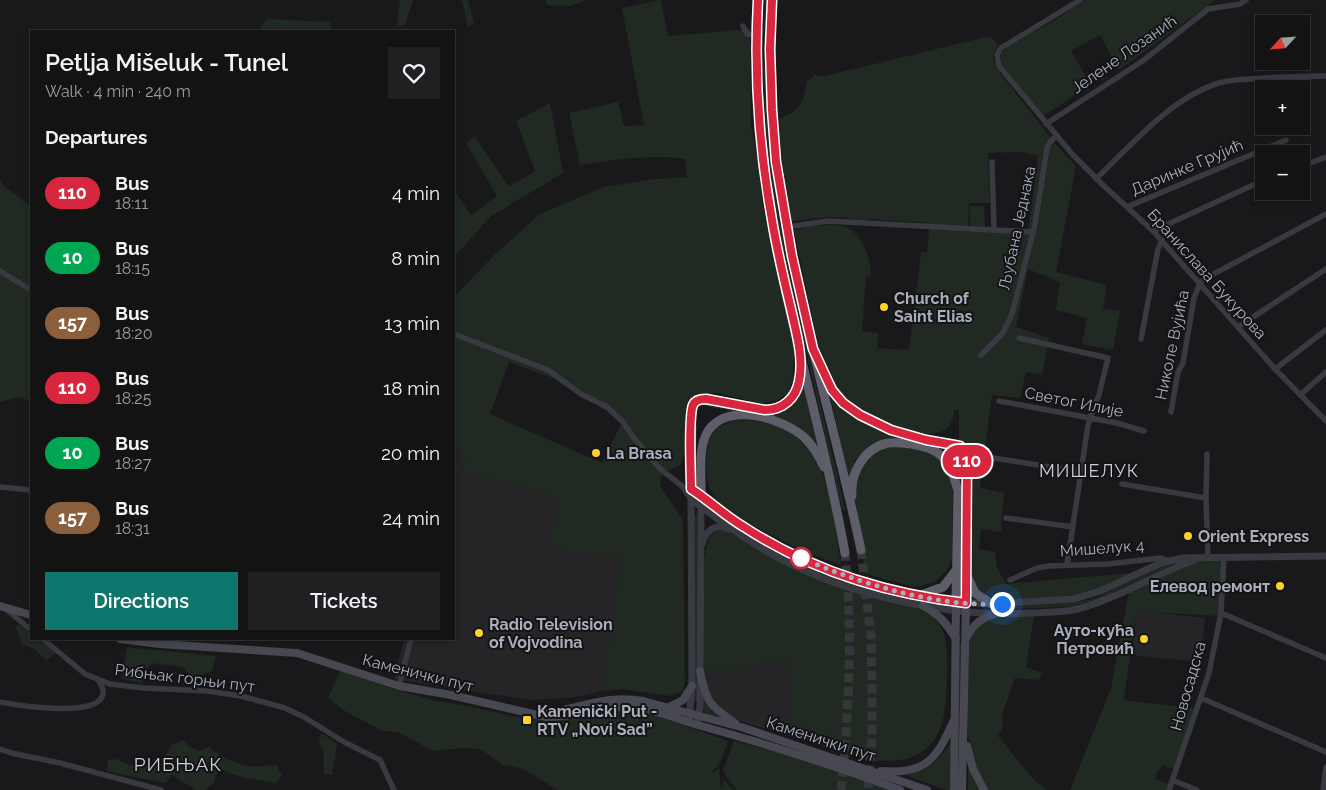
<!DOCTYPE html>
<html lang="en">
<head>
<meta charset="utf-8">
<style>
  :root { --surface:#131314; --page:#202022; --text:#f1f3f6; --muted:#9d9ea0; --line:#323234; --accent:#0f766e }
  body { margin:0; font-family:Raleway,sans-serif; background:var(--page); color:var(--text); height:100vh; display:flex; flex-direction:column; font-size:19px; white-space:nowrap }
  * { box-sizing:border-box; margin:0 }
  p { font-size:16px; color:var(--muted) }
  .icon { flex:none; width:28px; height:28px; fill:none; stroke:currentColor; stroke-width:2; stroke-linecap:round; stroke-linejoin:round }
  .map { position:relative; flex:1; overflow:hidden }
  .sheet { position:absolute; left:30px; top:30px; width:425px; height:610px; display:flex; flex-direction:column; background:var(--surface); border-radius:0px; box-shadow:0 2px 8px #0003,0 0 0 1px var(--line) }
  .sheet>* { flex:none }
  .badge { padding:0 10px; border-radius:16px; font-size:18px; line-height:32px }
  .needle { width:32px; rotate:244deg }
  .buttons { position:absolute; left:1255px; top:15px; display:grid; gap:10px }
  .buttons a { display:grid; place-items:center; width:55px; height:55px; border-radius:0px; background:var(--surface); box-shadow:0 2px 8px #0003,0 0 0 1px var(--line); font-size:25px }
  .you { position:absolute; width:25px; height:25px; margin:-12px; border:4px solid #fff; border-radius:50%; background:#1a73e8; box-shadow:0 0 0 8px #1a73e833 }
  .map>.badge { position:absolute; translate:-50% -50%; box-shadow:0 0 0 2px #fff }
  h2 { padding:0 15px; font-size:19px; line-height:45px }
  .round { display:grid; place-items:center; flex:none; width:52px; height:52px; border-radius:0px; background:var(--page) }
  .overview { display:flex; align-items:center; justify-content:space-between; height:85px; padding:0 15px }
  h1 { font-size:24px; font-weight:600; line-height:38px }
  .button { display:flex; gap:10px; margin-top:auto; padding:10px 15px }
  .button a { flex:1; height:58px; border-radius:0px; background:var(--accent); color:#fff; font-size:20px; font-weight:600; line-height:58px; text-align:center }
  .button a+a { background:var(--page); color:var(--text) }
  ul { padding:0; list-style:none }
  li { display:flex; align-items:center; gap:15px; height:65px; padding:0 15px }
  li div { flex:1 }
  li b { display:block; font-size:19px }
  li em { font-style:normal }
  li .badge { min-width:55px; font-weight:700; text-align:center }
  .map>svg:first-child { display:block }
  .built { fill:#252528 }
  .green { fill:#202a22; fill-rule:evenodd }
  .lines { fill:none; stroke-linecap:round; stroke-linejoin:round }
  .trunk-tunnel { stroke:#36373b; stroke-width:9; stroke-dasharray:9 4.5; stroke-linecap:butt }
  .minor { stroke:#393a41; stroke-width:5.5 }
  .tertiary { stroke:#393a41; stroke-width:7 }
  .secondary { stroke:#474851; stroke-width:8 }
  .trunk { stroke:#5d5e69; stroke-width:9 }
  .line-casing { stroke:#fff; stroke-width:11 }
  .line { stroke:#d7263d; stroke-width:8 }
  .walk { stroke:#aaaebc; stroke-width:5; stroke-dasharray:0 9 }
  .poi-dot { fill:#ffd12d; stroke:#141416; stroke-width:2 }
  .stop-dot { fill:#fff; stroke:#d7263d; stroke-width:2.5 }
  .labels { text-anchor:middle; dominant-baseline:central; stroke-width:4; stroke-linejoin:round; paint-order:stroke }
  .street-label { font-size:16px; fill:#aaaebc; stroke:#141416 }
  .poi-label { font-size:16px; font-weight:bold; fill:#aaaebc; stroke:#141416; text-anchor:start }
  .neighbourhood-label { font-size:18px; letter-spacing:1px; fill:#cccdd7; stroke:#141416 }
  .quarter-label { font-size:19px; letter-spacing:1px; fill:#cccdd7; stroke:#141416 }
</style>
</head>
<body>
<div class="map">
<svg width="1326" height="790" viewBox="0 0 1326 790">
  <rect width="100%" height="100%" fill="#19191b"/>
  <path class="built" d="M454 447 465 455 463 472 552 495 593 555 621 556 602 691 576 697 530 700 394 679 404 639H454Z
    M1136 610 1205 618 1200 662 1131 655Z
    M787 659 793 737 740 721 721 709 713 701 707 685 704 669 725 672Z"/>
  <path class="green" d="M400 0H413L405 25 397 27Z
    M462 0H468L474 23 468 27Z
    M545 0H586L570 6 547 5Z
    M661 0 668 36 750 29 751 127 757 154 763 208 794 348 793 378 788 393 776 401 759 403 718 393 698 395 690 399 686 415V451L680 465 662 473 660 486 683 520 685 682 682 692 669 696 622 689 602 691 621 556 593 555 551 546 558 504 552 495 463 472 465 455 454 447V297L495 254 540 214 603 187 655 179 687 177 685 159C649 154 615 160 580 165L569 113 618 102 624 126 644 125 622 8ZM509 362 553 378 610 413 621 424 602 463 490 414Z
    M765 0H768L766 68 768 132 775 183 799 312 845 509 842 510 782 245 772 184 766 133 763 69Z
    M1085 0H1215L1119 70 1100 35 1071 51 1091 85 1043 116 1001 64V53L1008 47 1058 18Z
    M267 19 330 22 333 31H262L260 26Z
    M990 36 998 45 993 56 996 68 1058 147 1076 166 1056 272 1107 285 1103 308 1120 311 1113 350 1082 344 1087 318 1056 310 1060 282 1028 269 1016 327 1049 338 1042 375 1026 372 1020 398 992 395 980 488 1004 493 1001 532 981 529 979 549 995 552 997 568 1006 584 1131 573C1113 581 1094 591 1074 596 1061 598 999 603 989 598 979 593 974 586 969 576L972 452 968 446 959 442V410H954C952 461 864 418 845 399 835 389 827 373 821 360L794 230C808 227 826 223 841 226 862 230 871 258 871 276L866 277 862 331 878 333 877 348 909 350 921 253 927 252 930 223 870 219 855 221 845 217H827L792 221 782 161 779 119C801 109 803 106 807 81L815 75 825 76ZM1020 152 1038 156 1028 229 968 227 969 203H990L988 153Z
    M550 103 563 173 491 216 454 257V190L471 215 497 196 466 143 475 137 509 187 535 171 516 121Z
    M0 178 4 186 31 207V401L18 397 0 402Z
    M970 206H984L985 227 970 226Z
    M803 378 819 450 786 421 705 406V403L782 411C796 400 800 396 803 378Z
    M830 396 857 418 953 448 952 451 901 439 868 450 856 459 849 475Z
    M735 420C757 420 784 424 801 439 831 466 835 527 841 565 810 555 733 521 714 496 706 485 705 464 707 451 710 432 717 425 735 420Z
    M889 446 926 450 944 463 951 482 953 494 952 558 948 569 935 582 915 587 865 574 854 491 863 464 875 451Z
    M694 515H697L698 701H695Z
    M735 525C751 535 768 546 785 554 827 576 873 589 919 599V601C852 587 791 563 734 527Z
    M722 530C737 535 749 543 763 550 782 560 802 567 822 576 839 583 857 592 874 598 894 605 920 604 935 619 949 633 947 654 947 673 947 730 938 767 870 760L793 737 787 659 725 672 704 669V560L709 538 714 533Z
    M1199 560H1222L1219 616 1136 611 1124 700 1198 709 1177 770 1162 765 1159 771H1157L1155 779 1172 785 1170 790H1070L1111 688 1129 591Z
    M1170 563 1171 565 1094 601 1071 606 1000 610V608L1071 603 1093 599Z
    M995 616H1034L1026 667 1042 673 1039 680 1015 678 1002 714 1003 728 998 736 1034 780 1048 790H988C981 778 974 765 971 752 966 729 959 643 974 627 979 622 989 619 995 616Z
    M18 624 31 634V639H37L56 653 47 660 35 650 21 643 20 637 16 628Z
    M959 643H961L960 790H958Z
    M127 647 134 648 216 656 212 671 192 678C188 675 187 670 184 668 180 665 160 665 153 663 145 668 143 673 142 683L122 679Z
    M340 671 393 689 437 701 468 706 521 718 559 720 609 709 645 712 728 741 720 763 710 774 719 768 721 788 724 780 734 790H558L521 768 503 765 480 749 461 748 433 751 398 732 383 731 348 713 328 698Z
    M702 694 712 711 720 717 704 713Z
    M321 733 337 744 332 775 324 774 323 750 319 743Z
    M183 740 190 747 200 751 209 747C230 764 249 770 276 764L282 776 276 783C256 780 238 778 221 769L215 777V782L205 790H196L172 775 165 783 106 771 108 760 116 759 129 765 154 766 165 756 171 745Z
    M734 741 832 767 895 790H736L723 771Z
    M951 742 952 790H946L905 775C930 769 937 763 951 742Z
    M968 763 981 790H968Z"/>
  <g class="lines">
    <path class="trunk-tunnel" d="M861 550 871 637 872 687V736L868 790
      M841 790C849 711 853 632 845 553"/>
    <path class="minor" d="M1080 0 1001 48 997 55 999 66 1073 155 1104 186 1153 231 1275 369 1326 421
      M743 26 747 34 757 35
      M1046 124 1144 60 1208 9 1240 4 1246 0
      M992 162 994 230
      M1301 166 1326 157
      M1096 179C1131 145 1172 97 1219 83 1229 80 1239 80 1250 79 1275 77 1300 76 1326 76
      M1127 207 1286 140
      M787 227 828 221 1033 232
      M1153 231 1264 180
      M0 271 31 290
      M1238 327 1326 269
      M454 334 548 370 581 394 607 407 622 421 633 437 659 468 682 486 691 499
      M1019 338 1108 358 1099 395 1093 409 1088 425 1067 565
      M1141 339 1158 249 1162 240
      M981 355 1003 333 1012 314 1034 229 1047 149 1049 143 1056 136
      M1275 369 1326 330
      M1300 395 1326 372
      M999 401 1117 423 1144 431
      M1171 412 1178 372 1183 363 1194 298 1200 283 1206 278 1326 214
      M1207 454 1206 498 1208 558
      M994 458 1081 472
      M1122 484 1206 498
      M0 487 31 490
      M1006 518 1073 527
      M1010 580 1037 568 1048 566 1108 564 1161 558 1169 561
      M6 609 31 630
      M1221 613 1326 658
      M43 639 85 674 110 684 143 688 207 691 241 696 285 708 304 717 344 742 380 760 394 790
      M399 686 411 639
      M1201 698 1326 752
      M0 702C15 705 105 720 103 691 103 688 100 683 98 680
      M0 749 11 753 60 763 161 790
      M1172 780 1197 790
      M1169 790 1209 673 1221 613 1224 557
      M1323 790 1326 767"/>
    <path class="tertiary" d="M691 489 743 527 801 558 834 572 876 586 956 602 992 604 1074 599 1100 591 1161 563 1182 558 1326 556
      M691 499C714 517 738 534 763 549 836 593 944 618 1029 613 1045 612 1062 613 1078 609 1116 599 1156 574 1194 560
      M702 544C706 530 716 523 729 529
      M689 719 692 686 691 497
      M697 725 700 707 701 505"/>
    <path class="secondary" d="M0 606 31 615
      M923 606C939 614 947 624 956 639
      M966 638C973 625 980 619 994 614
      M120 639 160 644 297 653 399 686 451 695 546 717C572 718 598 706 624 707 649 707 674 718 698 725 766 744 834 765 900 790
      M700 671C706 702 710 706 735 723
      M669 707 683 700 692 686
      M545 713C579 709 608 694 643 701L741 727 927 790
      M967 746 973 769 984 790
      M881 771C927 775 937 758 954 720
      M954 790 956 602
      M962 790 966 603"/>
    <path class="trunk" d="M758 0C753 82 761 165 776 246 796 349 827 450 845 553
      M772 0C770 54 770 108 776 162 793 294 834 421 861 550
      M823 372C832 390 843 405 861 416 880 428 904 434 926 440 937 442 950 442 960 446 964 448 965 452 967 456L966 603
      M691 489 692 406 697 401 706 399C726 401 745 409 765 410 792 413 801 384 800 363
      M701 496C702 476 697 449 708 431 728 401 783 418 805 438 813 446 819 456 824 467
      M852 496C850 473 864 448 888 443 895 442 903 443 911 444 924 446 935 449 945 459 952 468 955 480 958 491L956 602
      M968 578 975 593 992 604
      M921 595 943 587 957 569"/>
  </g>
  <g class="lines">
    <g class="line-casing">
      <path id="line" d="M758 0C754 73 759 148 772 220 777 250 784 280 791 309 796 332 804 358 799 381 796 398 783 410 765 410L706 399C701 399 695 400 693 405 688 416 691 474 691 489 710 501 725 516 744 527 810 570 888 594 966 603L967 456 960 446 926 440 891 430 860 415 843 403 832 390 813 349 792 256 776 162 772 110 770 49 772 0"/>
    </g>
    <use href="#line" class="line"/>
    <path class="walk" d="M801 558C862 584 934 607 1002 604"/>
  </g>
  <g class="poi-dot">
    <circle cx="884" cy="307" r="5"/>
    <circle cx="596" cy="453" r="5"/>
    <circle cx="1188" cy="536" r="5"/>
    <circle cx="1280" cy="586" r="5"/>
    <circle cx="479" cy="633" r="5"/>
    <circle cx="1144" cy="639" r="5"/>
    <rect x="522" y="715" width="10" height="10" rx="2.5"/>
  </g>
  <circle class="stop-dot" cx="801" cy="558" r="10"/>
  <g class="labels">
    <g class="street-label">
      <text transform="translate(1124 54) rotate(-35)">Јелене Лозанић</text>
      <text transform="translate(1187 167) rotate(-23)">Даринке Грујић</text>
      <text transform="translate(1017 228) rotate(-78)">Љубана Једнака</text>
      <text transform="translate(1207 274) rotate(48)">Бранислава Букурова</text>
      <text transform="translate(1172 345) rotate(-78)">Николе Вујића</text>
      <text transform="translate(1074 402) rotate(11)">Светог Илије</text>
      <text transform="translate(1102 548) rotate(-4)">Мишелук 4</text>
      <text transform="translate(418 673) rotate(14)">Каменички пут</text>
      <text transform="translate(185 678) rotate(7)">Рибњак горњи пут</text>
      <text transform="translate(1188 686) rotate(-74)">Новосадска</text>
      <text transform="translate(821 739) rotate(18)">Каменички пут</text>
    </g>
    <g class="poi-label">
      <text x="894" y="298">Church of<tspan x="894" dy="18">Saint Elias</tspan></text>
      <text x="606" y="453">La Brasa</text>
      <text x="1198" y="536">Orient Express</text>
      <text x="1270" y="586" text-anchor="end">Елевод ремонт</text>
      <text x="489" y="624">Radio Television<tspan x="489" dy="18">of Vojvodina</tspan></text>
      <text x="1134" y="630" text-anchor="end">Ауто-кућа<tspan x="1134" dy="18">Петровић</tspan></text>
      <text x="537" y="711">Kamenički Put -<tspan x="537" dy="18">RTV „Novi Sad”</tspan></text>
    </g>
    <g class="neighbourhood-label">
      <text x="1089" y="470">МИШЕЛУК</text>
    </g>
    <g class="quarter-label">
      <text x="178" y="764">РИБЊАК</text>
    </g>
  </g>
</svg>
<div class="buttons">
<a><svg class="needle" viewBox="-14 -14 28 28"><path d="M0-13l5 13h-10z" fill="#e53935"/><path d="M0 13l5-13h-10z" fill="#9d9ea0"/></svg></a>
<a>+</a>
<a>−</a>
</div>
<div class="you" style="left:1002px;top:604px"></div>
<b class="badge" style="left:967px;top:461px;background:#d7263d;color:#fff">110</b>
<section class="sheet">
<div class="overview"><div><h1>Petlja Mišeluk - Tunel</h1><p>Walk · 4 min · 240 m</p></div><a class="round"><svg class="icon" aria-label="heart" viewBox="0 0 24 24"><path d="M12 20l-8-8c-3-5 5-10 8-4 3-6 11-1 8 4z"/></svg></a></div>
<h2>Departures</h2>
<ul>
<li><span class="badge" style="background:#d7263d;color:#fff">110</span><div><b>Bus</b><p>18:11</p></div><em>4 min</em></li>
<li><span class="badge" style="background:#00a651;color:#fff">10</span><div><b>Bus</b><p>18:15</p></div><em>8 min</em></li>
<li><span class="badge" style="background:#8b5e3c;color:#fff">157</span><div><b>Bus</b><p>18:20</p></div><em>13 min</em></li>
<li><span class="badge" style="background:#d7263d;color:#fff">110</span><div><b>Bus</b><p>18:25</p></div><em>18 min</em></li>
<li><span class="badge" style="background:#00a651;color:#fff">10</span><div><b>Bus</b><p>18:27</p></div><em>20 min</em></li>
<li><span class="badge" style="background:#8b5e3c;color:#fff">157</span><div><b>Bus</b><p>18:31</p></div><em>24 min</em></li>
</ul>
<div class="button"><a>Directions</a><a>Tickets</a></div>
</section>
</div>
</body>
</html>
